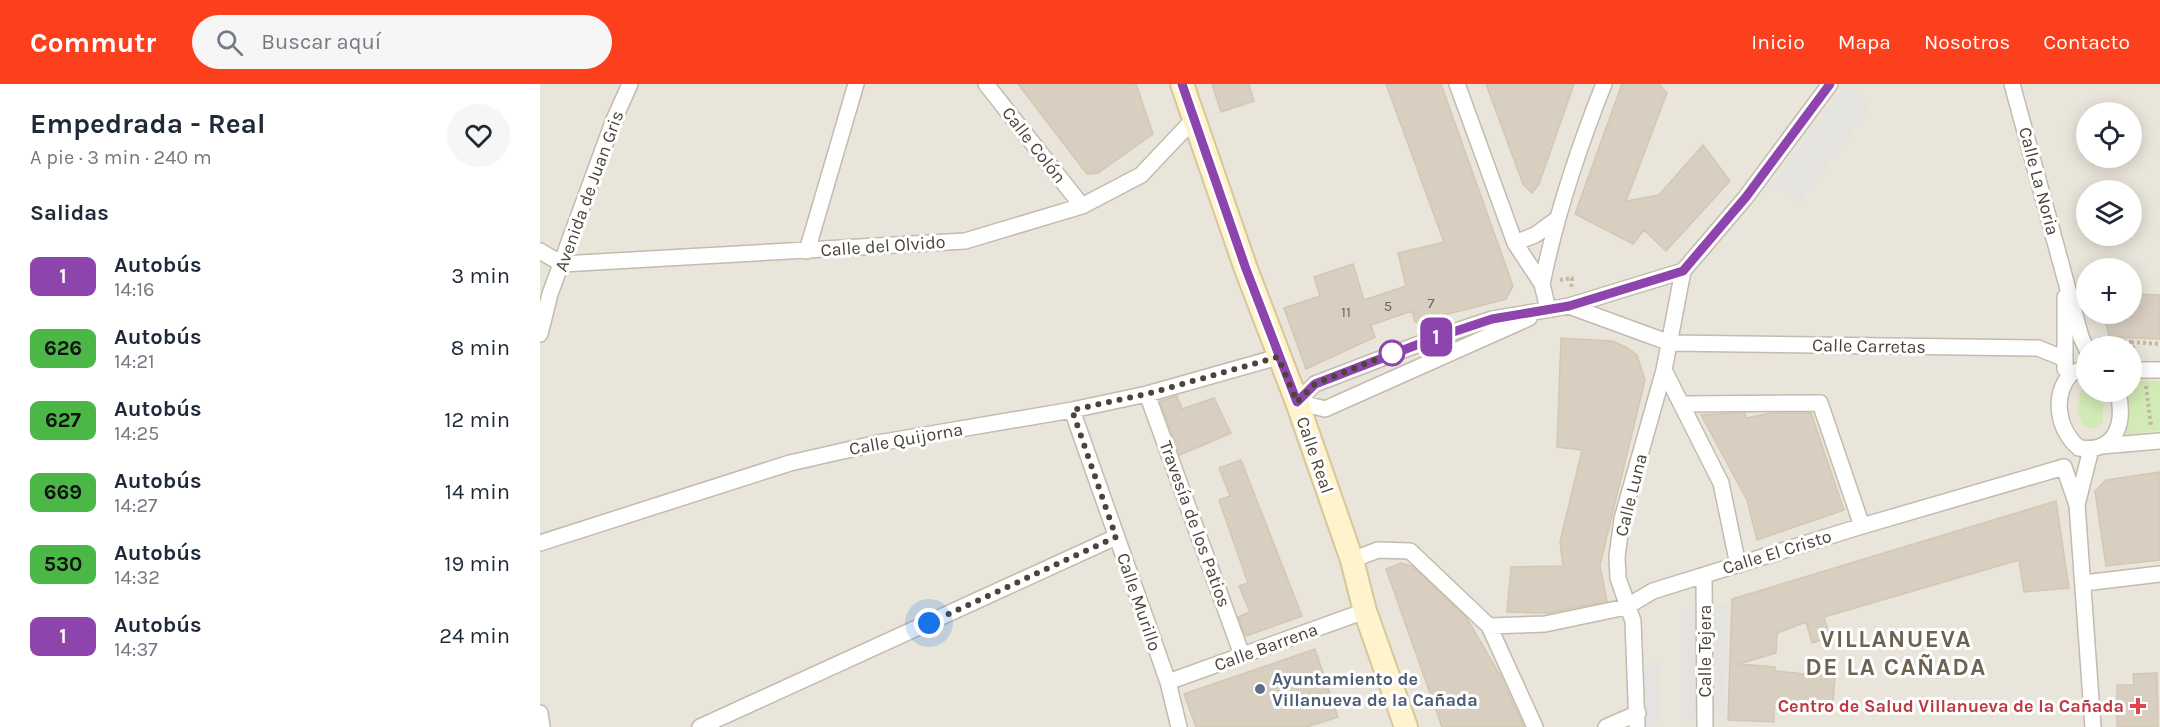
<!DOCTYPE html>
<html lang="es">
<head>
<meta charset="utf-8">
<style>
  :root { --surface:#fff; --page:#f6f6f7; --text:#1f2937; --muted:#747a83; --accent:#fc3f1d }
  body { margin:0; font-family:Karla,sans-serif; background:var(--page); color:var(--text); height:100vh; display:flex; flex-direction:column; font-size:22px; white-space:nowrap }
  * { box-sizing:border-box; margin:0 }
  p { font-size:20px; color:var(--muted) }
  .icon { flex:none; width:33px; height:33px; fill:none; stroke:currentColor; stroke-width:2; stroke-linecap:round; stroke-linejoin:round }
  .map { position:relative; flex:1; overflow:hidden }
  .drawer { display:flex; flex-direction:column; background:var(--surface); width:540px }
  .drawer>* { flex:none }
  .badge { padding:0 12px; border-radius:9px; font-size:21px; line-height:39px }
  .controls { position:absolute; left:1536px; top:18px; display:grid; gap:12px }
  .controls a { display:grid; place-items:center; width:66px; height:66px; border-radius:50%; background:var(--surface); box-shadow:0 3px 15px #0003; font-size:30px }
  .you { position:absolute; width:30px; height:30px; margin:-15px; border:4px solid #fff; border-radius:50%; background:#1a73e8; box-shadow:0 0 0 9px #1a73e833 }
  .map>.badge { position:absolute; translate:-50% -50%; box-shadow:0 0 0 3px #fff }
  h2 { padding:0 30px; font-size:22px; line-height:54px }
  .round { display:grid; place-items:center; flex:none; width:63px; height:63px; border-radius:32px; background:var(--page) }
  .headline { display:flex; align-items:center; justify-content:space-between; height:102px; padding:0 30px }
  h1 { font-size:28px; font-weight:700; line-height:45px }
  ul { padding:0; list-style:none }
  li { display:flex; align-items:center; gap:18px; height:72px; padding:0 30px }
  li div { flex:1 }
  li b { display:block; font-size:22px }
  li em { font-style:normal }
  li .badge { min-width:66px; font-weight:700; text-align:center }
  header { display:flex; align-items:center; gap:36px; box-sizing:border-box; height:84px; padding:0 30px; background:var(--accent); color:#fff }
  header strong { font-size:28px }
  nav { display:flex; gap:33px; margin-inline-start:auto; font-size:21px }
  .search { width:420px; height:54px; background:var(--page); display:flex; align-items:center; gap:15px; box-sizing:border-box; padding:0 21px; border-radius:33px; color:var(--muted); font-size:22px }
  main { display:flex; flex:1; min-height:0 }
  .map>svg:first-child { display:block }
  .residential { fill:#eae5da; fill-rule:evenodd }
  .green { fill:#d2eab5 }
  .parking { fill:#e5e3e0 }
  .building { fill:#d8cfc1; stroke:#d3c7b4; stroke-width:1.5 }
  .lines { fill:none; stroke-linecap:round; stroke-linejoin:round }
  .street-casing { stroke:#c2bbae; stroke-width:18 }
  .secondary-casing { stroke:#d6c79b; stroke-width:26 }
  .path { stroke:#c4b79f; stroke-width:4; stroke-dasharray:3 3; stroke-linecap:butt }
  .street { stroke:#fff; stroke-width:15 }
  .secondary { stroke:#fff3cd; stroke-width:22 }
  .line-casing { stroke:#fff; stroke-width:14 }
  .line { stroke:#8e44ad; stroke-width:9 }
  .walk { stroke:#4b4439; stroke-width:6; stroke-dasharray:0 10.8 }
  .stop-dot { fill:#fff; stroke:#8e44ad; stroke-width:3 }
  .service-dot { fill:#5c6f8a; stroke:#fff; stroke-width:2 }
  .health-dot { fill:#e0444e; stroke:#fff; stroke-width:2 }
  .labels { text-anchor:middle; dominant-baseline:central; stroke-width:6; stroke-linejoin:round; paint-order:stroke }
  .number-label { font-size:15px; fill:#6e675b }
  .street-label { font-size:18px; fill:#4b4439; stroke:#fff }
  .service-label { font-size:18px; font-weight:bold; fill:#4e5e75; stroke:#fff; text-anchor:start }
  .health-label { font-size:18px; font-weight:bold; fill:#be3a42; stroke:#fff; text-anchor:end }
  .district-label { font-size:24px; font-weight:bold; letter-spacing:1.5px; fill:#6e6250; stroke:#fff }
</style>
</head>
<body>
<header>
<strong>Commutr</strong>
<div class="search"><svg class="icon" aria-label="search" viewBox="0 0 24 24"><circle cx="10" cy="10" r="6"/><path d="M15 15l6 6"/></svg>Buscar aquí</div>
<nav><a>Inicio</a><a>Mapa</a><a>Nosotros</a><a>Contacto</a></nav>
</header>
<main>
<section class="drawer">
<div class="headline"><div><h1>Empedrada - Real</h1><p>A pie · 3 min · 240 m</p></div><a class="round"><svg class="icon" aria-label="heart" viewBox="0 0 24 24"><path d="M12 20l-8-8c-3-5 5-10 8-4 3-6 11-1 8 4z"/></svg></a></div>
<h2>Salidas</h2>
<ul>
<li><span class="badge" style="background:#8e44ad;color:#fff">1</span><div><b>Autobús</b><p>14:16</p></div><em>3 min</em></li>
<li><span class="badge" style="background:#4ab747;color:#111">626</span><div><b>Autobús</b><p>14:21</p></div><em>8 min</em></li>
<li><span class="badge" style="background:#4ab747;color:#111">627</span><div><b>Autobús</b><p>14:25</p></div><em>12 min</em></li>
<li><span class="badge" style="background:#4ab747;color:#111">669</span><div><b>Autobús</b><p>14:27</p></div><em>14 min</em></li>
<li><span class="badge" style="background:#4ab747;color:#111">530</span><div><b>Autobús</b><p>14:32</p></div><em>19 min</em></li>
<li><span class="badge" style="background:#8e44ad;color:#fff">1</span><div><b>Autobús</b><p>14:37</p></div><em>24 min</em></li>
</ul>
</section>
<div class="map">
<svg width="1620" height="643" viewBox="0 0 1620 643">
  <rect width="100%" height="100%" fill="#f6f3ec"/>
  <path class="residential" d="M0 0H1620V643H0ZM1546 28H1592V74H1546ZM1546 106H1592V152H1546ZM1546 184H1592V230H1546ZM1546 262H1592V308H1546Z"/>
  <path class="green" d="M1592 296 1620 297V346L1585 352 1590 324 1586 308H1592Z
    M1546 303V308H1557L1563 321V338L1555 345 1543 342 1537 326 1540 309Z"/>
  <path class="parking" d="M1306 1 1331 22 1257 122 1249 109 1231 102Z
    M1187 520 1185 630 1142 640 1141 527Z
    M1118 579 1120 642 1104 643 1102 580Z"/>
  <path class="building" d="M478 0H596L613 50 558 89 547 90Z
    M672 0H709L714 17 681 28Z
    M846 0H901L973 202 966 215 928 225 875 238 872 227 831 241 835 253 766 285 744 224 780 212 774 193 813 180 824 216 866 202 858 169 904 158Z
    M946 0H1034L999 100 992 109 983 100Z
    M1082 0H1119L1127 9 1086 117 1119 111 1163 61 1190 97 1126 167 1104 146 1093 160 1035 130Z
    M1592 210 1620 211V255L1569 253 1564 230H1592Z
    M1021 254 1072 257 1086 263 1097 271 1105 296 1060 481 1067 517 1009 529 967 528 971 483 1023 482 1020 458 1042 366 1017 363Z
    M637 312 642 325 674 314 691 349 640 371 620 317Z
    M1195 329H1205L1206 334 1231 329H1271L1304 426 1217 456 1207 416 1161 331Z
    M701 376 762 532 706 552 698 533 710 528 699 502 708 499 679 416 690 412 679 384Z
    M1620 388V476L1566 482 1555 407 1566 396Z
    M1516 417 1529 504 1484 508 1479 476 1284 533 1290 553 1272 559 1266 538 1237 549 1236 569 1199 580 1235 583V587L1295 593 1292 629 1234 624V638L1188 636 1192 515Z
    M861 479 872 482 926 533 960 591 984 643H902L846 485Z
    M775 565 798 633 767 643H656L644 610Z
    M1617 589 1618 643H1577V601H1594L1593 590Z"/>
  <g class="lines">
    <g class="street-casing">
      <path id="street" d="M446 0 542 122
        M917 0 975 159 1002 200 1008 225
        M1472 0 1541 253 1546 264
        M975 159 995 151 1017 135
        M0 167 22 180 425 157 542 122 601 91 654 35
        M267 167 316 0
        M1143 187 1124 286 1181 399 1198 481
        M1002 200C1016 131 1038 65 1064 0
        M1029 222 1130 259 1498 264 1525 275
        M0 250 10 210 73 38 90 0
        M1546 283 1531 290C1512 311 1517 345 1539 364 1577 369 1585 339 1578 308
        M1525 285V213
        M1592 286H1620
        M607 310 702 571
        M757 318 775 300 892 255 952 235 1029 222 1143 187 1206 113 1290 0
        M757 318 785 325 989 234
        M1143 320 1280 319 1322 442
        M532 326 628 598 639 643
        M1561 362 1620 357
        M1524 383 1537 421 1553 643
        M1537 421 1551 365
        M0 459 250 379 338 359 532 326 607 310 738 273
        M812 476 838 466 870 467 949 542 995 643
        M1164 491 1165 643
        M1544 499 1620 490
        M949 542 1005 540 1086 523 1113 507 1322 442 1524 383
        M628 598 825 527
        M0 629 2 643
        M160 643 576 453
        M1066 643 1098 629
        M1097 643 1093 537 1078 494 1077 473 1082 435 1124 286"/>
    </g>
    <g class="secondary-casing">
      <path id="secondary" d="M642 0 706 185 757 318 812 476 825 527 866 643"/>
    </g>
    <path class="path" d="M1020 196 1032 194 1031 205
      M1559 255 1591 258 1595 269
      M1591 258 1620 260
      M1606 302 1611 342"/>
    <use href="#street" class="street"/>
    <use href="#secondary" class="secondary"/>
  </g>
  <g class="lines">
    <g class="line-casing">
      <path id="line" d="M642 0 706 185 757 318 775 300 892 255 952 235 1029 222 1143 187 1206 113 1290 0"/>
    </g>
    <use href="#line" class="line"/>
    <path class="walk" d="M389 539 576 453 532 326 607 310 738 273 757 318 775 300 852 269"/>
  </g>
  <circle class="stop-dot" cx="852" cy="269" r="12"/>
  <circle class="service-dot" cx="720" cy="605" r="6"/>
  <path class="health-dot" d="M1595 613h6v6h6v6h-6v6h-6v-6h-6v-6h6z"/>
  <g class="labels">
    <g class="number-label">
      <text x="891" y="219">7</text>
      <text x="848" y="222">5</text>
      <text x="806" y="228">11</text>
    </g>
    <g class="street-label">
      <text transform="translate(494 61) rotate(52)">Calle Colón</text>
      <text transform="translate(1499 97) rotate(75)">Calle La Noria</text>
      <text transform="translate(49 107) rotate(-70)">Avenida de Juan Gris</text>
      <text transform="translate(343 162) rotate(-4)">Calle del Olvido</text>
      <text transform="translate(1329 262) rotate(1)">Calle Carretas</text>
      <text transform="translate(366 355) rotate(-10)">Calle Quijorna</text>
      <text transform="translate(775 371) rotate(71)">Calle Real</text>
      <text transform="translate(1091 411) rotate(-76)">Calle Luna</text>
      <text transform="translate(655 440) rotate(70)">Travesía de los Patios</text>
      <text transform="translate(1237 468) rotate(-17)">Calle El Cristo</text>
      <text transform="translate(599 518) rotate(71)">Calle Murillo</text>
      <text transform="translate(726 563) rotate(-20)">Calle Barrena</text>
      <text transform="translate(1165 567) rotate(-90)">Calle Tejera</text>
    </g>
    <g class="service-label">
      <text x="732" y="595">Ayuntamiento de<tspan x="732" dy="21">Villanueva de la Cañada</tspan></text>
    </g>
    <g class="health-label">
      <text x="1584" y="622">Centro de Salud Villanueva de la Cañada</text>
    </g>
    <g class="district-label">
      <text x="1356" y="555">VILLANUEVA<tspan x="1356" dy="28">DE LA CAÑADA</tspan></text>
    </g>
  </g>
</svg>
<div class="controls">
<a><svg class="icon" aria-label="locate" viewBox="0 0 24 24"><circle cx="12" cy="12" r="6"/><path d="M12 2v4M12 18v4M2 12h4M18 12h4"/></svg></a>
<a><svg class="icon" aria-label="layers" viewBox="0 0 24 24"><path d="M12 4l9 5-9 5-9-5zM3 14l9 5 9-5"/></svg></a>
<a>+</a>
<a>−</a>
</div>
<div class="you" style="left:389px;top:539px"></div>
<b class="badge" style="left:896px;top:253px;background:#8e44ad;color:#fff">1</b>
</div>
</main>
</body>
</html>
